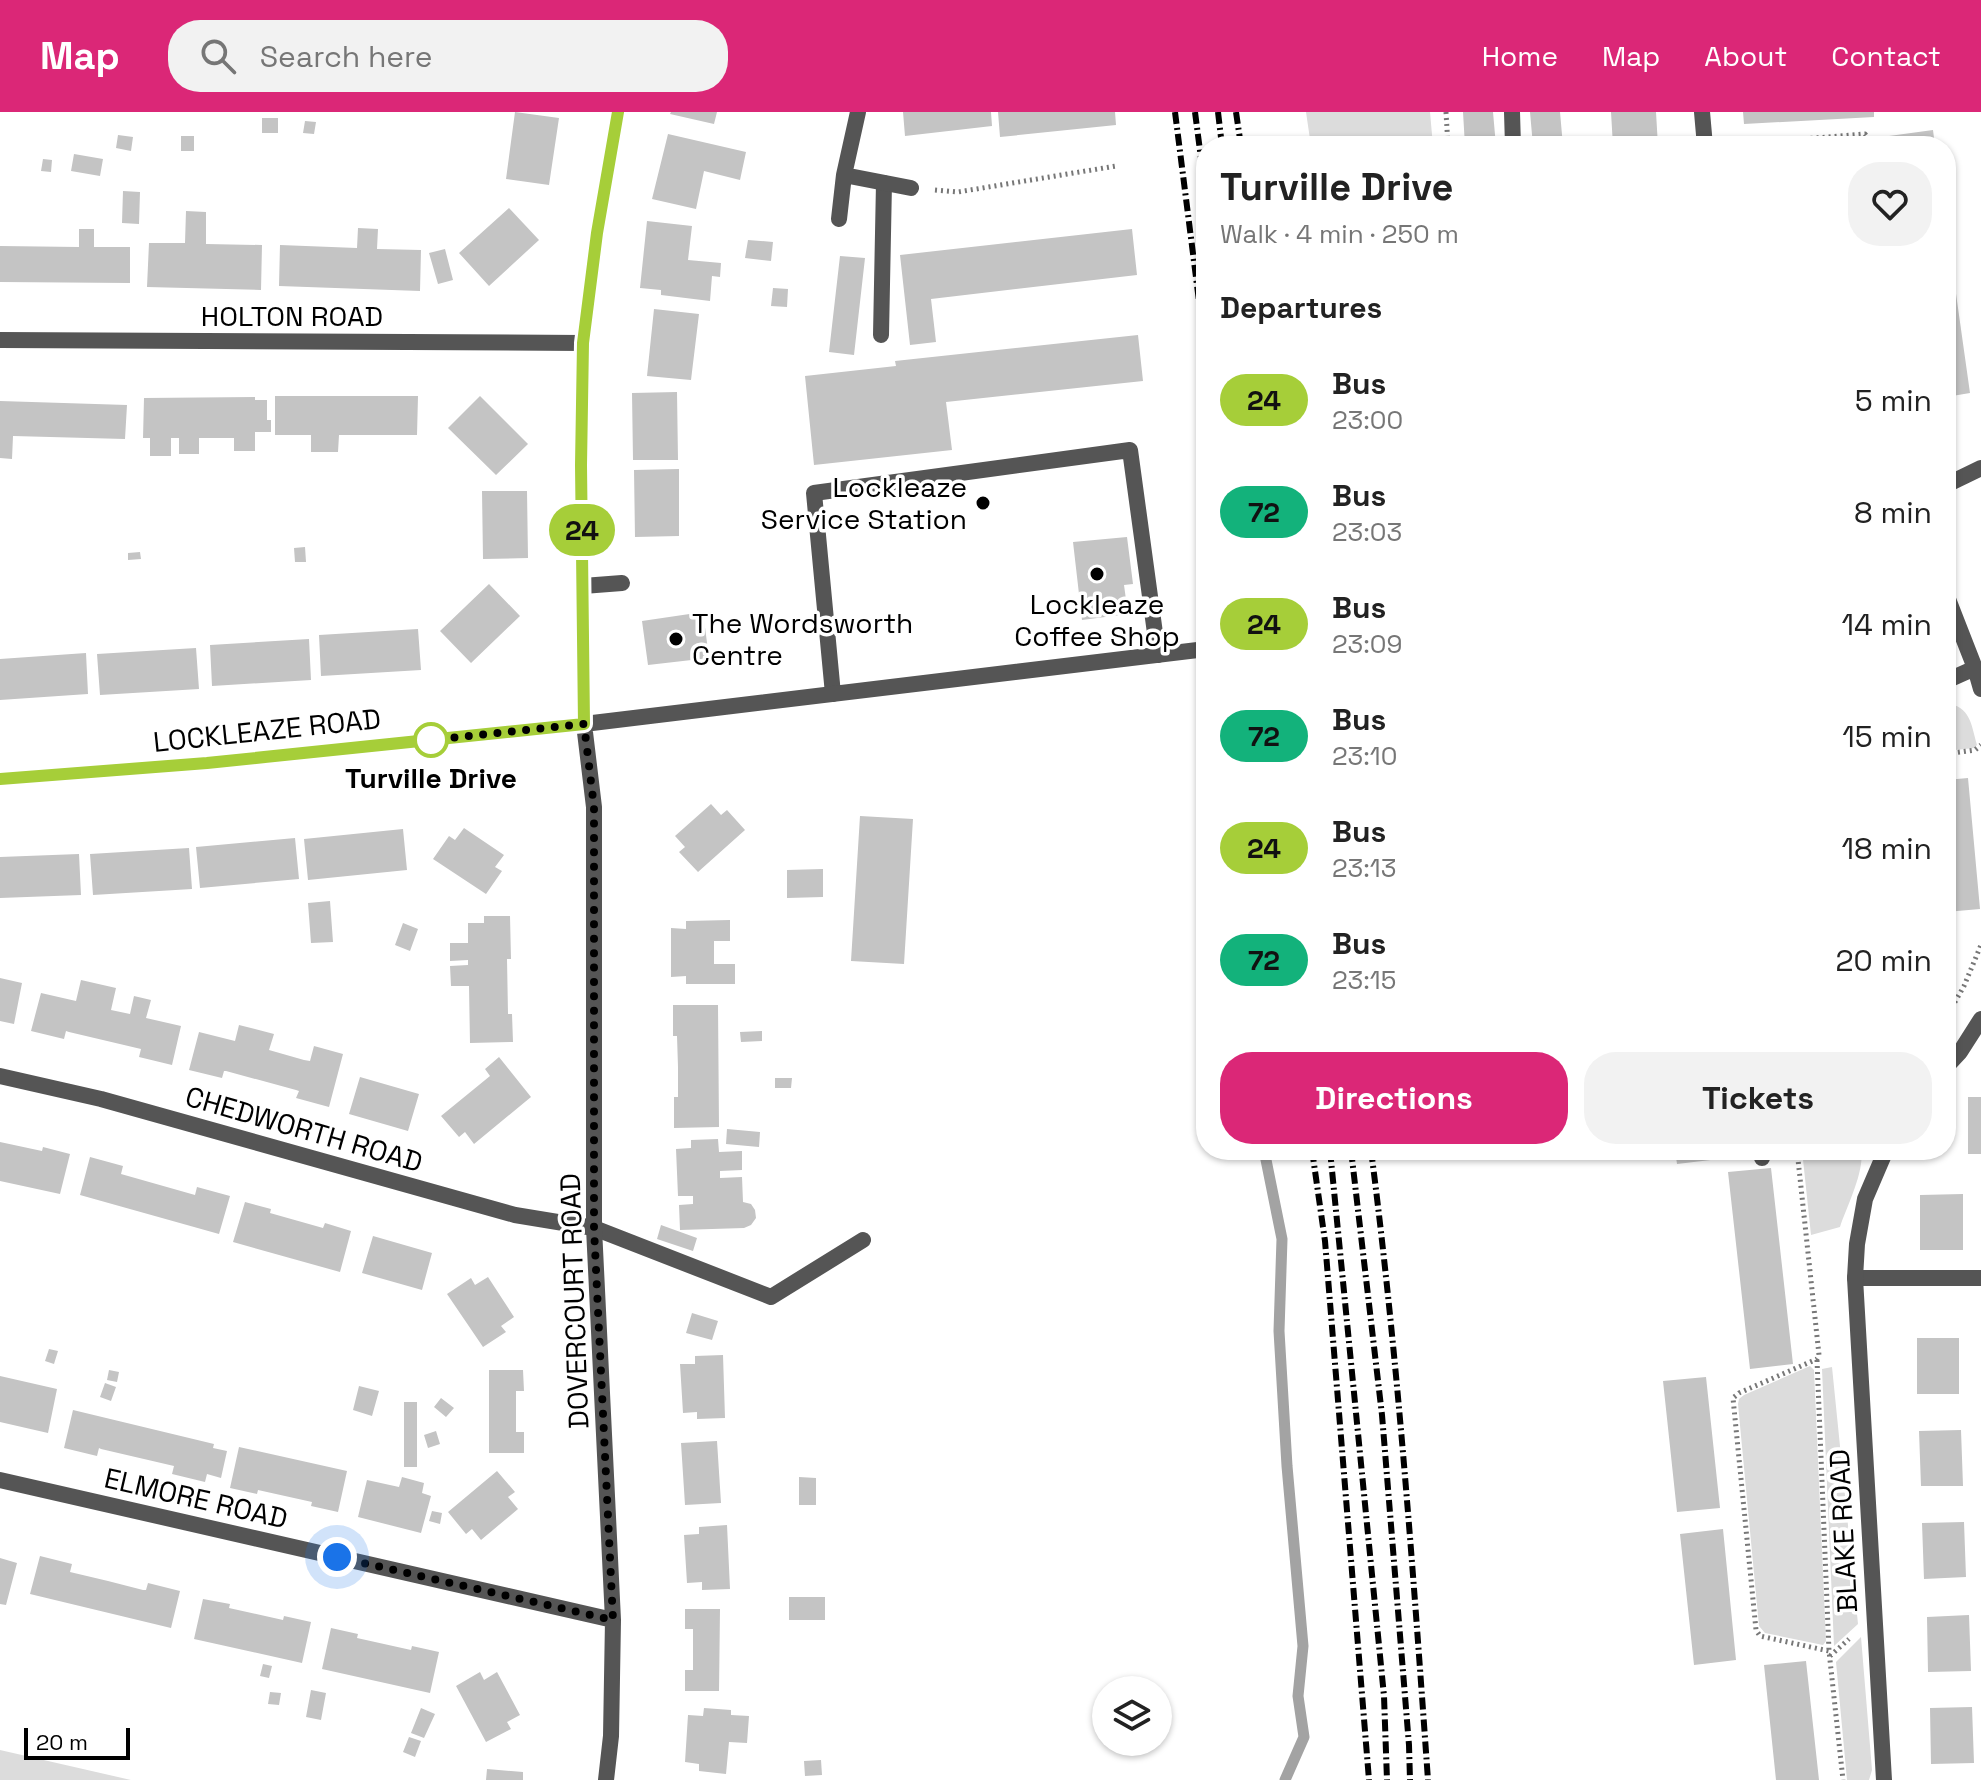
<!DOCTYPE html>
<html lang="en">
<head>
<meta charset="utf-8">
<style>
  :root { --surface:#fff; --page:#f2f2f2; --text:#222; --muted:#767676; --accent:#db2777 }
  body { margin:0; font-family:"Space Grotesk",sans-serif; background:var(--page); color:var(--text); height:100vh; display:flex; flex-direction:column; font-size:30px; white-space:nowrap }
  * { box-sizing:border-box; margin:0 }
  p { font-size:26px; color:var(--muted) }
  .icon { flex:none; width:44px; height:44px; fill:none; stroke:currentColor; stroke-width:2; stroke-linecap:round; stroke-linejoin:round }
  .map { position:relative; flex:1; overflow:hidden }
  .side { position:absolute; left:1196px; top:24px; width:760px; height:1024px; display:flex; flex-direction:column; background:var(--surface); border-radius:32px; box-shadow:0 2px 6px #0004 }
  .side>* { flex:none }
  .badge { padding:0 16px; border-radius:26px; font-size:28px; line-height:52px }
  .fabs { position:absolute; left:1092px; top:1564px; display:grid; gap:16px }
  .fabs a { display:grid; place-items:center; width:80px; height:80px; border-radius:50%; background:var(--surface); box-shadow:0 2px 6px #0004; font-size:40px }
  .scale { position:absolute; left:24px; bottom:20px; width:106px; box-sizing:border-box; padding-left:8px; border:4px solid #000; border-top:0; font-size:22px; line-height:28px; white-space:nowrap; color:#000; -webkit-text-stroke:6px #fff; paint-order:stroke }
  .you { position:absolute; width:40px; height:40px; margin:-20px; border:6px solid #fff; border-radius:50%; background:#1a73e8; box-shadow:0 0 0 12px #1a73e833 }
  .map>.badge { position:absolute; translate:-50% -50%; box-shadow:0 0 0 4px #fff }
  h2 { padding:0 24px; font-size:30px; line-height:72px }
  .round { display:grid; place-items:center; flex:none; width:84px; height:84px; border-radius:32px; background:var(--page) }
  .headline { display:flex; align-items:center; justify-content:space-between; height:136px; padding:0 24px }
  h1 { font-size:38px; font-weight:700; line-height:60px }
  .cta { display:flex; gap:16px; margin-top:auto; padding:16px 24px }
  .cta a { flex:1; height:92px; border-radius:32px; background:var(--accent); color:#fff; font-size:32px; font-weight:700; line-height:92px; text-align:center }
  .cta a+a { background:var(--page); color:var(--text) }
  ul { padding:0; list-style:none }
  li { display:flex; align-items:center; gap:24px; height:112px; padding:0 24px }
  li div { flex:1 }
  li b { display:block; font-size:30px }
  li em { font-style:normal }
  li .badge { min-width:88px; font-weight:700; text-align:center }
  header { display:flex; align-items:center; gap:48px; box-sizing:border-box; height:112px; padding:0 40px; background:var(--accent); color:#fff }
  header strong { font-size:38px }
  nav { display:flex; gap:44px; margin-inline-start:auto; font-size:28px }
  .search { width:560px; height:72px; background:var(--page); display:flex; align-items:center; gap:20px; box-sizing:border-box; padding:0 28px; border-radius:32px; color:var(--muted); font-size:30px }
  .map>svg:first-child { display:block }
  .green { fill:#dcdcdc }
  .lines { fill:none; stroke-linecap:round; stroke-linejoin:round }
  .stream { stroke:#a3a3a3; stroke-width:11 }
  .building { fill:#c4c4c4 }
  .path { stroke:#777; stroke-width:5; stroke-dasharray:2 4; stroke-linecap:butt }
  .lane { stroke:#555; stroke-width:16 }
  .street { stroke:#555; stroke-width:16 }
  .rail { stroke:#000; stroke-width:6; stroke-dasharray:12 4 2 4; stroke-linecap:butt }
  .line-casing { stroke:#fff; stroke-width:18 }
  .line { stroke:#a6ce39; stroke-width:12 }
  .walk { stroke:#000; stroke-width:8; stroke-dasharray:0 14.4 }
  .poi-dot { fill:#000; stroke:#fff; stroke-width:3 }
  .stop-dot { fill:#fff; stroke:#a6ce39; stroke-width:4 }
  .labels { text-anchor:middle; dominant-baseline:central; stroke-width:7; stroke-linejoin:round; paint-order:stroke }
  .street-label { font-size:28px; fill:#000; stroke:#fff }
  .poi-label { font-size:28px; fill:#000; stroke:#fff; text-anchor:end }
  .stop-label { font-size:28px; font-weight:bold; fill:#000; stroke:#fff }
</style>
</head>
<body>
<header>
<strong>Map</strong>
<div class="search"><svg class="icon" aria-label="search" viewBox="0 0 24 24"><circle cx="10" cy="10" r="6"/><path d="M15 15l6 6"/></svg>Search here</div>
<nav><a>Home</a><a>Map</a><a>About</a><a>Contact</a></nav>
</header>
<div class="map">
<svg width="1981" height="1668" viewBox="0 0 1981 1668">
  <rect width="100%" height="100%" fill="#fff"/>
  <path class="green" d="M1306 0H1430L1433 34H1311Z
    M1946 591C1971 595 1971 612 1977 633L1974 636 1946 639Z
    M1802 1038H1861C1865 1059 1847 1094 1840 1115L1811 1123Z
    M1810 1254 1814 1258 1826 1529 1823 1533 1765 1521 1759 1514 1738 1292 1739 1287 1744 1283Z
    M1832 1255 1858 1512 1834 1534 1822 1257Z
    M1861 1525 1872 1658 1869 1668H1847L1836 1550Z
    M0 1638 131 1668H0Z"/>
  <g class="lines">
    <path class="stream" d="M1264 1038 1282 1127 1279 1219 1287 1354 1303 1534 1298 1584 1304 1625 1285 1668"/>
  </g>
  <path class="building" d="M515 0 559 6 549 73 506 67Z
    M671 0H717L714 12 670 2Z
    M903 0H991L992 14 905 24Z
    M998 0H1115L1116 13 1000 25Z
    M1463 0H1493L1496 34H1465Z
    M1530 0H1560L1563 34H1533Z
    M1611 0H1656L1658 34H1613Z
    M1743 0H1874V5L1744 12Z
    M262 6H278V21H262Z
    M305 9 316 10 314 22 303 21Z
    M1933 18 1935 34H1890L1889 24Z
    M668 22 746 40 740 68 704 59 696 97 652 87Z
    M118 23 133 25 131 39 116 36Z
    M181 24H194V39H181Z
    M74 42 103 47 100 64 71 59Z
    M43 47 52 48 51 60 41 59Z
    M123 79 140 80 139 112 122 111Z
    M509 96 539 128 489 174 459 141Z
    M186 99 206 100V132L262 133 261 178 147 175 149 131H185Z
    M647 109 692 114 688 148 721 151 720 165 712 164 710 189 661 183V178L640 176Z
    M358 116 378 117 377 137 421 138 420 179 279 174 280 133 357 136Z
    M79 117H94V135H130V171L0 170V134L79 135Z
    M1132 117 1137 163 931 187 936 230 910 233 900 143Z
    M1946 125H1948L1970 281 1946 285Z
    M748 128 773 130 771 149 745 146Z
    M445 137 453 168 438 172 429 141Z
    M840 144 865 146 854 243 829 240Z
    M773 176 788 177 787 195 771 194Z
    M654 197 699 202 691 268 647 264Z
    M1138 223 1143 269 946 290 952 338 814 353 805 264 896 254 895 249Z
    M677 280 678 348H633L632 281Z
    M275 284H418L417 323H339L338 340H311V323H275Z
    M480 284 528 332 496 363 448 316Z
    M255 285V288H267V308H271V320H255V339H234V326H199V342H179V326H171V344H150V326H143L144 286Z
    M0 289 127 293 125 327 13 324 12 347 0 346Z
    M679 357V424L635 425 634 358Z
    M482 379H527L528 446 483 447Z
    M1127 425 1133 472 1124 473 1128 502 1082 508 1073 430Z
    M305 435 306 450H295L294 436Z
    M140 440 141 447 128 448V441Z
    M489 472 520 504 471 551 440 519Z
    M703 500 709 546 648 553 642 509Z
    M418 517 421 558 321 564 319 523Z
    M309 527 311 568 212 574 210 533Z
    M196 536 199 577 100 583 97 542Z
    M86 541 88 582 0 588V547Z
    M1968 666 1980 797 1946 800V668Z
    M711 692 721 703 727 698 745 718 698 760 679 740 685 735 675 724Z
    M860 704 913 707 904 852 851 849Z
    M464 716 504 743 495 755 502 759 486 782 433 747 449 724 455 728Z
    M403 717 407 758 308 768 304 727Z
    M295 726 299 767 200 776 196 735Z
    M189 736 192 777 93 783 90 742Z
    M79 742 81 783 0 786V745Z
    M823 757V785L787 786V758Z
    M330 789 333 830 311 831 308 791Z
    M484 804H510L511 847H507L508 902H512L513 930 470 931 469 874H451L450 854 468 853V848L450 849V831H468V811H484Z
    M730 808V829H714V852H735V872H686V864L671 865V816L686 817V809Z
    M403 811 418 817 410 839 395 833Z
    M0 866 22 871 14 912 0 909Z
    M81 868 116 876 111 898 130 902 134 884 151 888 146 906 181 914 172 953 139 945 141 937 69 920 66 919 64 927 31 919 41 881 76 889Z
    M673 893H718L719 1015 674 1016V985H678V955L677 924H673Z
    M239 913 274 922 269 938 304 948 310 949 314 934 343 942 329 995 296 986 299 979 296 978 226 959H224L222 966 189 958 199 920 235 929Z
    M762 919V929L741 930 740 920Z
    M499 945 531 985 474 1032 465 1020 459 1025 441 1004 490 964 485 957Z
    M360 965 419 982 408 1019 349 1002Z
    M775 966H792L791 976H775Z
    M1968 985H1981V1042H1968Z
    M727 1017 760 1020 759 1035 726 1032Z
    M718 1027 719 1040 742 1039V1058L720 1059V1066L742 1065 743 1090 751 1092 755 1098 756 1106 751 1113 744 1116 680 1118 679 1093 693 1092V1084H678L676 1037 691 1036V1028Z
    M0 1030 42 1039 43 1035 70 1042 60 1082 0 1069Z
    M1675 1038H1718L1719 1047 1677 1052Z
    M90 1045 123 1054 121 1062 195 1083 197 1075 230 1084 219 1122 80 1083Z
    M1771 1056 1793 1252 1750 1257 1728 1060Z
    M1963 1082V1138H1920V1083Z
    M245 1090 271 1097 270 1101 323 1116 325 1111 351 1119 340 1160 233 1130Z
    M661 1113 697 1126 693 1139 657 1127Z
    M373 1124 432 1141 422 1178 362 1161Z
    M488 1165 514 1205 501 1214 506 1220 483 1235 447 1182 471 1166 475 1173Z
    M692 1201 718 1209 712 1228 686 1221Z
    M1917 1226H1959V1282H1917Z
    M49 1237 58 1239 54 1252 45 1249Z
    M723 1243 725 1306 697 1307V1300L683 1301 680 1252H695V1244Z
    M109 1258 119 1260 117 1270 107 1268Z
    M489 1258H523L524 1279H516V1320H524V1341H489Z
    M0 1264 57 1277 48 1321 0 1310Z
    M1706 1265 1720 1396 1677 1400 1663 1269Z
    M105 1271 116 1275 111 1289 100 1285Z
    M359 1274 379 1279 372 1304 353 1298Z
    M441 1286 454 1296 446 1305 434 1295Z
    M404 1290H417V1355H404Z
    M73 1298 214 1332 213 1336 227 1339 221 1366 207 1362 205 1370 172 1362 174 1354 101 1337 99 1336 97 1344 64 1336Z
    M1961 1318 1963 1374H1921L1919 1319Z
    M436 1319 440 1332 428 1336 424 1323Z
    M717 1329 721 1391 685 1393 681 1331Z
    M239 1335 347 1359 338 1400 311 1394 312 1390 258 1378 257 1382 230 1376Z
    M497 1359 515 1380 508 1385 518 1397 481 1428 472 1417 466 1422 448 1400Z
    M402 1365 424 1371 422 1381 431 1384 421 1421 358 1405 367 1368 399 1375Z
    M799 1365 816 1366V1393H799Z
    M432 1399 442 1401 440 1412 429 1409Z
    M1964 1410 1966 1465 1924 1467 1922 1411Z
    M727 1413 730 1477 702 1478V1470L687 1471 684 1423 699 1422V1415Z
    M1723 1417 1736 1548 1694 1553 1680 1422Z
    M40 1444 72 1452 70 1460 108 1469 143 1478H146L148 1471 180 1479 171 1516 30 1482Z
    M0 1446 17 1451 6 1493 0 1492Z
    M789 1485H825V1508H789Z
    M203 1487 230 1492 229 1496 283 1508 284 1504 311 1510 302 1551 194 1527Z
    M685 1497H720L719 1579H685V1558H693V1517H685Z
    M1969 1503 1971 1559 1928 1560 1927 1505Z
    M331 1516 358 1522 357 1526 411 1538 412 1534 439 1540 430 1581 322 1557Z
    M1806 1549 1819 1668H1776L1764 1553Z
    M263 1552 272 1554 269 1566 260 1564Z
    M480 1560 484 1568 497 1560 520 1603 507 1610 511 1617 486 1630 456 1574Z
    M311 1578 326 1581 321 1608 306 1605Z
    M270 1580 281 1581 279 1593 268 1592Z
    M1972 1595 1974 1651 1931 1652 1930 1596Z
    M421 1596 435 1602 424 1626 411 1621Z
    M704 1596 731 1598V1603L749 1604 747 1631 729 1630 726 1662 699 1659V1652L685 1650 688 1603 703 1604Z
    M409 1625 421 1629 415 1645 403 1640Z
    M821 1648 822 1663 805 1664 804 1649Z
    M487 1657 523 1660V1668H486Z"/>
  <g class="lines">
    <path class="path" d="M1446 0 1448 34
      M1727 33 1865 22 1868 26 1869 34
      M935 78 958 80 1116 54
      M1946 642 1975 638 1981 633
      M1946 906 1964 874 1981 833
      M1797 1038 1819 1243 1817 1247 1739 1281 1733 1286 1756 1518 1760 1524 1829 1539 1843 1668
      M1817 1248 1829 1539
      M1830 1544 1849 1527"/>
    <path class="lane" d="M1512 0 1513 34
      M881 223 884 71
      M583 474 622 471
      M833 582 814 381 1130 338 1158 543
      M594 1116 771 1185 863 1128
      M1855 1166H1981"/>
    <path class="street" d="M1702 0 1705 34
      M844 63 911 76
      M839 107 844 63 858 0
      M0 228 583 231
      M1946 373 1981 356
      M1946 482 1975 556 1981 577
      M1946 569 1975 556
      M0 667 207 651 584 612 1206 537
      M1946 955 1960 940 1981 907
      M0 964 101 987 515 1103 594 1116
      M1762 1038V1046
      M0 1368 613 1508
      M606 1668 611 1624 613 1508 594 1116V695L584 612 581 353 583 231 597 121 618 0
      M1884 1668 1855 1166 1857 1132 1865 1087 1886 1038"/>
    <path class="rail" d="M1175 0 1206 244
      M1195 0 1206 85
      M1218 0 1222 34
      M1236 0 1241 34
      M1312 1038 1325 1129 1369 1668
      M1330 1038 1384 1584 1387 1668
      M1351 1038 1382 1303 1409 1633 1410 1668
      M1371 1038C1398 1247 1413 1458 1428 1668"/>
  </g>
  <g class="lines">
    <g class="line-casing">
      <path id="line" d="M0 667 207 651 584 612 581 353 583 231 597 121 618 0"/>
    </g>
    <use href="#line" class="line"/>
    <path class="walk" d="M337 1445 613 1508 594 1116V695L584 612 431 628"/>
  </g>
  <g class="poi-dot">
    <circle cx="983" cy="391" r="8"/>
    <circle cx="1097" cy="462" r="8"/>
    <circle cx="676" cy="527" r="8"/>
  </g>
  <circle class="stop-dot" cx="431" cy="628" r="16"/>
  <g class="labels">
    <g class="street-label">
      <text x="292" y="204">HOLTON ROAD</text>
      <text transform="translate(267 618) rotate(-6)">LOCKLEAZE ROAD</text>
      <text transform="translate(304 1017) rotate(16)">CHEDWORTH ROAD</text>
      <text transform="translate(574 1189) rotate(-92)">DOVERCOURT ROAD</text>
      <text transform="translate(196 1386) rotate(13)">ELMORE ROAD</text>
      <text transform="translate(1843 1419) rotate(-93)">BLAKE ROAD</text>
    </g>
    <g class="poi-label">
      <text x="967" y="375">Lockleaze<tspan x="967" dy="32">Service Station</tspan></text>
      <text x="1097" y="492" text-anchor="middle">Lockleaze<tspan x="1097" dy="32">Coffee Shop</tspan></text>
      <text x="692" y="511" text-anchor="start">The Wordsworth<tspan x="692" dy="32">Centre</tspan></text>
    </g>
    <g class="stop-label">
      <text x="431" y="666">Turville Drive</text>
    </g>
  </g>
</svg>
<div class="fabs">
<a><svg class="icon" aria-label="layers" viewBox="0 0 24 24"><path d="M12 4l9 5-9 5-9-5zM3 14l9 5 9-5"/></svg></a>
</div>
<div class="scale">20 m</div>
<div class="you" style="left:337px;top:1445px"></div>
<b class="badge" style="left:582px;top:418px;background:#a6ce39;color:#111">24</b>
<section class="side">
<div class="headline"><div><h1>Turville Drive</h1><p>Walk · 4 min · 250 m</p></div><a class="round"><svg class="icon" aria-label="heart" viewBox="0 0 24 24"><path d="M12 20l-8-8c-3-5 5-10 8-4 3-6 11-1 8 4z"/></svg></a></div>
<h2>Departures</h2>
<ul>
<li><span class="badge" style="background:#a6ce39;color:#111">24</span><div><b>Bus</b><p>23:00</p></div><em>5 min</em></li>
<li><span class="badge" style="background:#13b27b;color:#111">72</span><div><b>Bus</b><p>23:03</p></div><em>8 min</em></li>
<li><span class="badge" style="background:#a6ce39;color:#111">24</span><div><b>Bus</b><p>23:09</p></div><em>14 min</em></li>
<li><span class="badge" style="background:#13b27b;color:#111">72</span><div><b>Bus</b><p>23:10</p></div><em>15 min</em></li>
<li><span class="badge" style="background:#a6ce39;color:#111">24</span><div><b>Bus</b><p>23:13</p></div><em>18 min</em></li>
<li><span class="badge" style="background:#13b27b;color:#111">72</span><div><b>Bus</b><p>23:15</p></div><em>20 min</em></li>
</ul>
<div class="cta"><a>Directions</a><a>Tickets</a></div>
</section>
</div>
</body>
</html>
